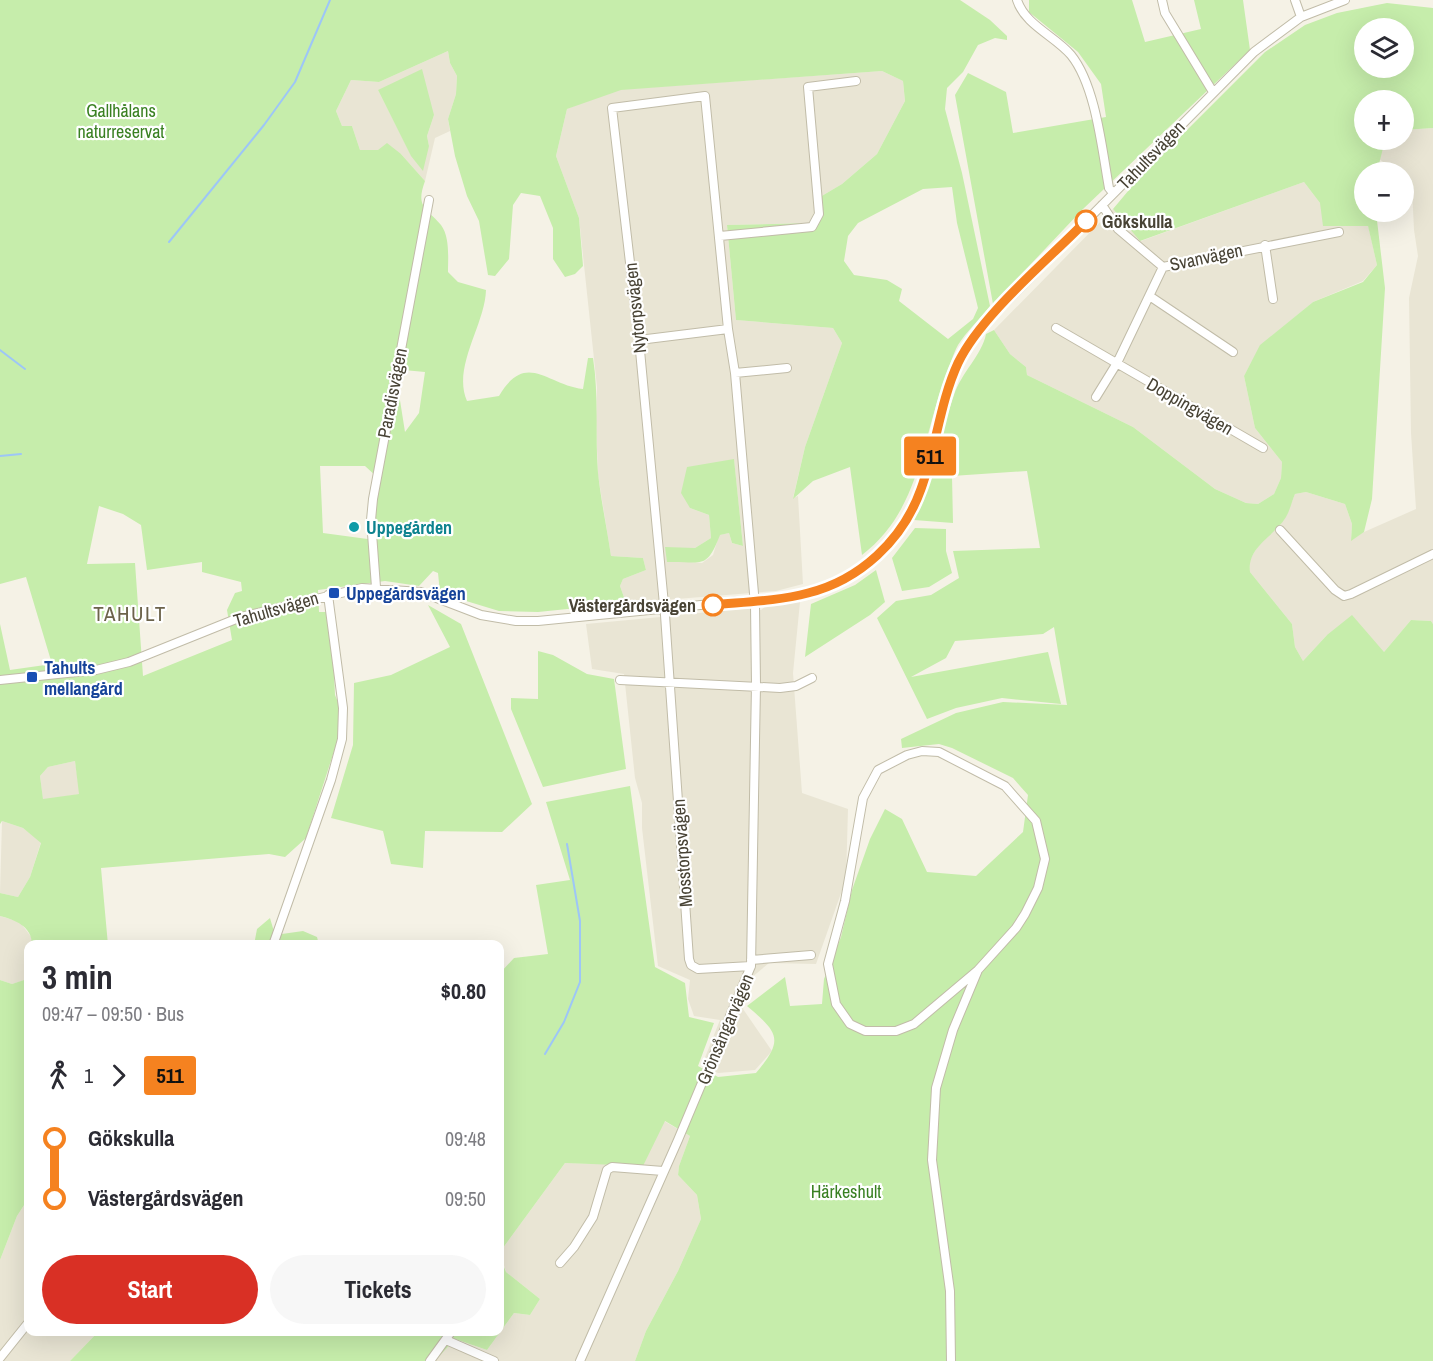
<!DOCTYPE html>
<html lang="en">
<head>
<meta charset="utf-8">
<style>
  :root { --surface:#fff; --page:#f7f7f7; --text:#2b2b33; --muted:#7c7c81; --accent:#d93025 }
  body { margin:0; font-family:"Archivo Narrow",sans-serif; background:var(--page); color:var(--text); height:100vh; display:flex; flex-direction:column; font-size:22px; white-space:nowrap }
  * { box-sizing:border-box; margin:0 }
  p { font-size:20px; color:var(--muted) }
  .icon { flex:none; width:33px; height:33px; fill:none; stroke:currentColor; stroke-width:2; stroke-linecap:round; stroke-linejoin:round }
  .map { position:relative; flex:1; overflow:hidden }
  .drawer { position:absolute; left:24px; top:940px; width:480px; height:396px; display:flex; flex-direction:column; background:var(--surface); border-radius:12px; box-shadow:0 6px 24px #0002 }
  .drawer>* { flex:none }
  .badge { padding:0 12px; border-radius:4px; font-size:21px; line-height:39px }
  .tools { position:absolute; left:1354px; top:18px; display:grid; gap:12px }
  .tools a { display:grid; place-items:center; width:60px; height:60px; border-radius:50%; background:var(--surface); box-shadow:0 6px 24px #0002; font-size:30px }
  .map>.badge { position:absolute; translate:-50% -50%; box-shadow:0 0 0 3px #fff }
  .legs { display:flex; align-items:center; gap:9px; height:66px; padding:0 18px; font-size:20px }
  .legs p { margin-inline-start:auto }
  .overview { display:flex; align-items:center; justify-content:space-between; height:102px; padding:0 18px }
  h1 { font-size:33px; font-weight:700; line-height:45px }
  .primary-button { display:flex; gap:12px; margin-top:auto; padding:12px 18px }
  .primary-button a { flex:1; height:69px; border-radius:36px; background:var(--accent); color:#fff; font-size:24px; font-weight:700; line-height:69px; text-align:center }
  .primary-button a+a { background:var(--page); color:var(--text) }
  ul { padding:0 18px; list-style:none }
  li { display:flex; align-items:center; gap:21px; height:60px; font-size:22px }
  li i { display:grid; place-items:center; width:9px; height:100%; margin:0 8px; background:currentColor }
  li i::after { content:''; width:15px; height:15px; margin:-8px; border:4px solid; border-radius:50%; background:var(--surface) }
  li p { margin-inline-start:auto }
  li:first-child i { background:linear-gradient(#0000 50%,currentColor 0) }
  li:last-child i { background:linear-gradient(currentColor 50%,#0000 0) }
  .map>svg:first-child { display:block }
  .residential { fill:#e9e5d4; fill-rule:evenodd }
  .green { fill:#c6edab; fill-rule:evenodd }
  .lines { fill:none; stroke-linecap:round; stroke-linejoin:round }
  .stream { stroke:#9dc6f7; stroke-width:2 }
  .street-casing { stroke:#c1bca8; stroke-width:10 }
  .street { stroke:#fff; stroke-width:8 }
  .line-1-casing { stroke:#fff; stroke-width:14 }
  .line-1 { stroke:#f58220; stroke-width:9 }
  .stop-1-dot { fill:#fff; stroke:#f58220; stroke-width:3 }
  .culture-dot { fill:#0f9aa8; stroke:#fff; stroke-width:2 }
  .transit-dot { fill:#1a4fb4; stroke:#fff; stroke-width:2 }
  .labels { text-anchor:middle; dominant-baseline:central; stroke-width:4.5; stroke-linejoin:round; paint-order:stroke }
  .park-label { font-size:18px; fill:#398022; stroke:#fff }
  .street-label { font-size:18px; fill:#484335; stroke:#fff }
  .stop-label { font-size:18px; font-weight:bold; fill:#484335; stroke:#fff; text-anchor:start }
  .culture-label { font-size:18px; font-weight:bold; fill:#0d838f; stroke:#fff; text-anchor:start }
  .transit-label { font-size:18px; font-weight:bold; fill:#164399; stroke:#fff; text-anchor:start }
  .quarter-label { font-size:21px; letter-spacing:1.5px; fill:#6c634b; stroke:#fff }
</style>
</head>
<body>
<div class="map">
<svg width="1433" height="1361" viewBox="0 0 1433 1361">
  <rect width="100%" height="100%" fill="#f5f2e6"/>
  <path class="residential" d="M448 51 450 63 457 76 456 94 448 119 450 131 435 138 425 181 401 154 378 150H360L352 126H342L336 111 351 80 379 82ZM378 90 434 115 427 136 429 146 411 155Z
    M882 71 903 81 905 101 877 154 842 184 815 200 814 223 727 225 736 320 833 328 842 343 805 447 793 498 798 496 803 584 776 591 626 603 620 586 623 579 646 570 643 558 611 556 598 475 596 422 597 387 579 218 556 156 567 109 612 90ZM734 460 743 546 732 543 729 533 719 535 713 555 702 563 691 562 665 548H695L711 538 709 515 690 508Z
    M1433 128V624L1431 621 1411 620 1384 652 1327 635 1303 661 1295 647 1292 624 1250 572 1249 561 1258 546 1286 516 1295 494 1306 492 1345 504 1352 524 1351 540 1364 532 1416 509 1411 433 1409 298 1418 256 1414 230 1412 188 1404 180V172H1396L1378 158 1385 140H1404V130Z
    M1304 182 1320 203 1368 225 1377 265 1363 281 1313 302 1261 345 1244 376 1255 428 1282 462 1281 478 1274 494 1258 504 1246 503 1215 489 1133 427 1027 375 1026 367 1010 354 994 330 1113 209 1141 241Z
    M800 602 793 673 802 793 848 809 846 879 816 964 769 963 751 978 743 1009 772 1051 755 1070 718 1073 702 1065 720 1020 694 1016 688 999 690 980 658 966 642 828V803L635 778 624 674 592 669 586 624 660 617 663 620H669L671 616 746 608 761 610 767 605Z
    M75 761 80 794 43 800 40 776 48 767Z
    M2 821 23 828 41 842 30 877 18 897 0 893Z
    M0 916 20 922 32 938V945H28V970L25 980 12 984 0 980Z
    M664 1121 690 1136 679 1166 678 1175 697 1195 701 1219 678 1271 646 1331 635 1361H435L454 1339 487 1350 514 1313 530 1315 540 1299 506 1272 500 1252 565 1163 643 1165Z
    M28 1199V1332H98L70 1361H0V1260L17 1216Z"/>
  <path class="green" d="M0 0H960L990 20 1007 36V40L995 38 978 45 963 72 947 88 945 109 962 173 990 306C980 319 966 332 958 345 953 354 950 366 946 375 922 439 920 511 862 555L850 467 813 481 793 499 805 447 842 343 833 328 736 320 727 225 814 223 815 200 842 184 877 154 905 101 903 81 882 71 621 90 567 109 556 156 579 218 583 266 575 274 565 277 553 259V228L540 196 521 193 513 205 509 259 495 276 488 275 479 221 467 196 455 156 448 119 456 94 457 76 450 63 448 51 379 82 351 80 336 111 342 126H352L360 150H378L387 143 401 154 425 181C415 208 427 208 441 225 450 237 448 258 448 272L458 282 486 290C485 325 452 367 467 401L499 396C526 350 547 385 583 389L588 358H593C599 396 595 435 598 473 601 501 607 528 611 556L643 558 646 570 623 579 620 586 626 603 538 612 499 611 440 593 438 573 433 571 419 586 385 581 318 590 319 612H328L333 651 335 695 340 707 338 739 306 838 285 857 269 854 101 868 108 945H32C32 926 15 920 0 916V893L18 897 30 877 41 843 23 828 2 821 0 824V624L10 670 52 664 26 577 0 584ZM952 187 957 223 978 308 973 319 948 339 899 301 902 289 887 280 854 275 844 261 848 236 858 223 923 189ZM393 369 425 372 419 413 405 432 396 375 391 380ZM320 466H365L377 477 375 540 323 533ZM99 506 123 514 141 525 147 570 202 562V572L241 582 242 591 235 593 227 610 232 640 143 676 135 563 87 564ZM75 761 79 794 43 799 40 776 48 767Z
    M1029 0H1132L1145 42 1201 29 1194 0H1243L1250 50 1083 209 993 304 955 95 968 73 1006 92 1013 133 1106 117 1101 84 1078 52 1029 12Z
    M1387 3 1433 8V128L1404 130V100H1365V140H1385L1377 172H1365V212H1376L1385 288 1372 499 1364 532 1351 541 1352 524 1345 504 1306 492 1295 494C1292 501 1290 510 1286 517 1274 537 1247 546 1250 572L1292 624 1295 647 1303 661 1327 635 1352 615 1384 652 1411 620 1431 621 1433 624V1361H635L646 1331 678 1271 701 1219 697 1195 678 1175 679 1166 690 1136 665 1121 643 1166 565 1163 500 1252V973L514 958 548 954 536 885 570 880 546 802 630 786 655 967 685 983 689 1017 714 1023 698 1066 718 1077 756 1073C784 1040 779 1033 747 1006L785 977 790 1006 822 1004 824 979 841 937 852 890 870 839 885 809 902 819 927 872 976 876 1023 832 1028 795 1013 778 952 748 939 744 902 748 901 739 956 713 1003 702 1067 705 1054 627 1043 634 955 641 946 658 911 677 1048 652 1061 704 1002 698 956 708 927 719 877 618 896 601 931 595 959 578 953 551 1040 548 1027 471 952 476 953 523 914 520C931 479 939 437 954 395 961 373 982 355 986 334L994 330 1010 354 1026 367 1027 375 1133 427 1215 489 1246 503 1258 504 1274 494 1281 478 1282 462 1255 428 1244 376 1260 345 1313 302 1363 282 1377 265 1368 226H1323L1320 203 1304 182 1140 241 1113 209 1139 178 1265 52 1305 25 1337 13ZM1365 28H1404V68H1365Z
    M422 69 434 115 427 136 429 146 423 171 411 156 378 90Z
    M734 459 743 546 732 543 729 533 720 535C706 571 702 561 667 562L665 547 695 548 711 538 709 515 690 508 681 493 687 467Z
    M915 528 946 529V551L952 573 929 587 902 591 892 558Z
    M876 570 885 602 870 615 805 657 811 604 855 585Z
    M428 605 461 624 532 804 502 832 425 831 423 868 391 864 383 831 331 818 353 745 354 683 391 675 450 647Z
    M538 651 553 655 587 674 614 679 626 769 543 787 511 709V698L538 699Z
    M270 918 275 935 303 931 317 937 319 945H254L257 929Z
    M28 970V1199L17 1216 0 1260V980L12 984 24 980Z
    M500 1257 506 1272 540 1299 530 1315 514 1313 487 1350 455 1339 435 1361H70L98 1332H500Z"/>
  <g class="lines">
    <path class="stream" d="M169 242 264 125 295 82 330 0
      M0 350 25 369
      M0 456 21 454
      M545 1054 564 1022 580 982V921L567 844"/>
    <g class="street-casing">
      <path id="street" d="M1017 0C1025 25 1055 36 1071 55 1096 86 1102 150 1109 188L1113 193
        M1162 0 1165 13 1213 92
        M1295 0 1301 17
        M1102 205 1118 229 1163 267 1339 232
        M720 236 812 227 819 214 808 87 856 81
        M1265 245 1273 299
        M1151 297 1233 352
        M1056 328 1263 448
        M639 340 728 329
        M735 373 787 368
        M1096 397 1117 363 1163 267
        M1280 530 1335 590 1344 596 1351 594 1433 554
        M376 587 371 520 373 499 429 200
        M0 680 96 670 129 662 241 617 362 588 421 592 481 615 516 621H538L792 596C851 585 898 548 920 491 937 450 940 404 958 364 965 349 976 335 986 322L1254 52 1301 17 1345 0
        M620 680 780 688 796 686 812 678
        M273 945 331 780 342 739 343 708 328 595
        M751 960 811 955
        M560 1263 574 1247 593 1217 607 1170 612 1167 663 1171
        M446 1340 494 1361
        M0 1358 28 1323
        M430 1361 451 1332
        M580 1361 678 1140 751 966 756 685 755 605 735 373 728 329 705 96 612 108 639 340 665 615 689 959 691 965 698 969 751 966
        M951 1361 950 1291 932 1160 936 1088 953 1030 978 970 1016 928 1025 914 1038 888 1045 859 1036 821 1005 786 939 752 922 751 907 755 878 770 863 798 845 901 828 964 836 1004 850 1024 865 1031H896L914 1024 978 970"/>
    </g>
    <use href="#street" class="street"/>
  </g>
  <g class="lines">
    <g class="line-1-casing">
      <path id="line-1" d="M713 605C744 602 778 601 808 593 860 580 903 540 921 489 936 448 940 402 958 363 981 315 1048 260 1086 221"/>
    </g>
    <use href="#line-1" class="line-1"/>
  </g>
  <g class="stop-1-dot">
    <circle cx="1086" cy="221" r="10"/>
    <circle cx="713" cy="605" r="10"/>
  </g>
  <circle class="culture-dot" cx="354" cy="527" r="6"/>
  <g class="transit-dot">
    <rect x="328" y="587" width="12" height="12" rx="3"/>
    <rect x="26" y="671" width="12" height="12" rx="3"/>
  </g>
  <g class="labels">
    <g class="park-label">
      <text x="121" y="110">Gallhålans<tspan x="121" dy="21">naturreservat</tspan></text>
      <text x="846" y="1191">Härkeshult</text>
    </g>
    <g class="street-label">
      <text transform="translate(1151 155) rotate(-46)">Tahultsvägen</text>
      <text transform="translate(1206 257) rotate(-12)">Svanvägen</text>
      <text transform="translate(635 308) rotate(-96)">Nytorpsvägen</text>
      <text transform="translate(392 393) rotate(-79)">Paradisvägen</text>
      <text transform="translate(1190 406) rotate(30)">Doppingvägen</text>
      <text transform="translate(276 609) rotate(-16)">Tahultsvägen</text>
      <text transform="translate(682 853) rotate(-94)">Mosstorpsvägen</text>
      <text transform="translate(725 1029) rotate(-67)">Grönsångarvägen</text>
    </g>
    <g class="stop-label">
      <text x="1102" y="221">Gökskulla</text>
      <text x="696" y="605" text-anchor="end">Västergårdsvägen</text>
    </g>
    <g class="culture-label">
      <text x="366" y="527">Uppegården</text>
    </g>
    <g class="transit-label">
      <text x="346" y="593">Uppegårdsvägen</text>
      <text x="44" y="667">Tahults<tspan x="44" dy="21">mellangård</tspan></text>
    </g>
    <g class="quarter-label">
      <text x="130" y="613">TAHULT</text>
    </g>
  </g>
</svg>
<div class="tools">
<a><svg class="icon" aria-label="layers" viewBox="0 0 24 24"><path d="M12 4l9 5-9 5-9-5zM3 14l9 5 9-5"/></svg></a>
<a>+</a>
<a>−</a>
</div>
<b class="badge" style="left:930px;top:456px;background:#f58220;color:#111">511</b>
<section class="drawer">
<div class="overview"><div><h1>3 min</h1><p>09:47 – 09:50 · Bus</p></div><b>$0.80</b></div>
<div class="legs"><svg class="icon" aria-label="walk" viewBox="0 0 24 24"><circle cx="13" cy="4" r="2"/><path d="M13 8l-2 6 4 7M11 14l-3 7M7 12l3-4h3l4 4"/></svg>1<svg class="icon" aria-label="forward" viewBox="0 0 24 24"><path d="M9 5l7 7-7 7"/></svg><b class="badge" style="background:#f58220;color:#111">511</b></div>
<ul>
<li><i style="color:#f58220"></i><b>Gökskulla</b><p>09:48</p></li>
<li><i style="color:#f58220"></i><b>Västergårdsvägen</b><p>09:50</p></li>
</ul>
<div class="primary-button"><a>Start</a><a>Tickets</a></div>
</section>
</div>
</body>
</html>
